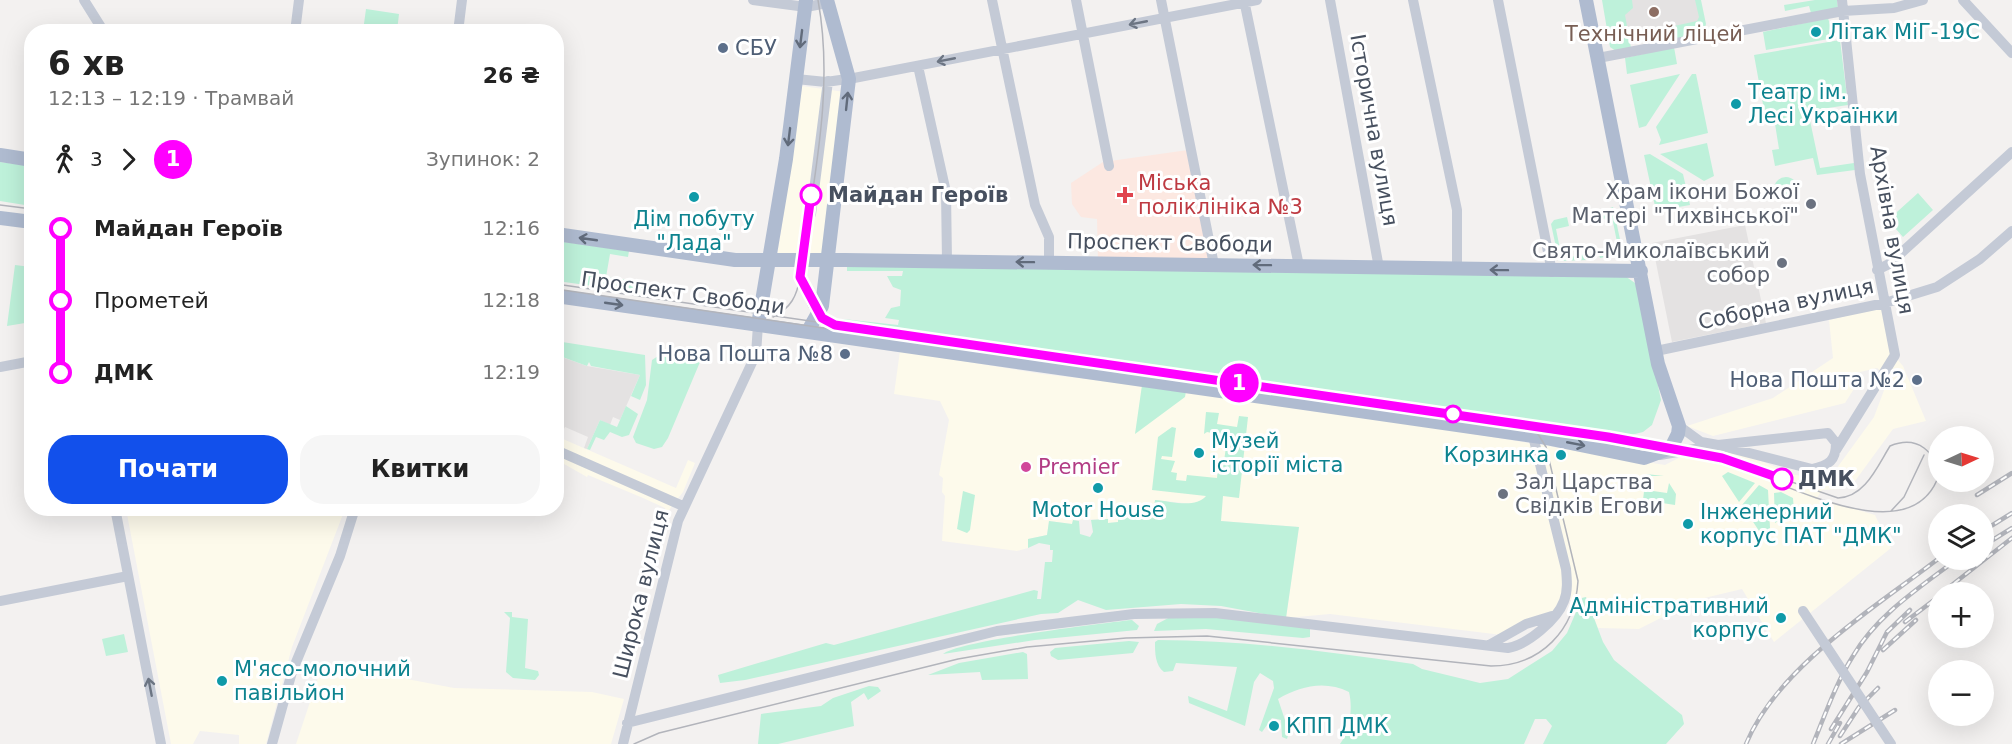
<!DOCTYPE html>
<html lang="uk">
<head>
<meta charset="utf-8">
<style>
  :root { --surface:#fff; --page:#f6f6f6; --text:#222; --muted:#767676; --accent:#1250eb }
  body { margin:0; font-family:"DejaVu Sans",sans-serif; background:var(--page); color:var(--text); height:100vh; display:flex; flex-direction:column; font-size:22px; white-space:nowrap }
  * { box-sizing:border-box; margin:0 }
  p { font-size:20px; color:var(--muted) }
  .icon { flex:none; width:33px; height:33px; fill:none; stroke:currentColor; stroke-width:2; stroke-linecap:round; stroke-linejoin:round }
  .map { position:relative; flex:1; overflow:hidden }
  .panel { position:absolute; left:24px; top:24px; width:540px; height:492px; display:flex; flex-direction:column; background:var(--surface); border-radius:24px; box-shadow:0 6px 24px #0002 }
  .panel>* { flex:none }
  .badge { padding:0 12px; border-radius:20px; font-size:21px; line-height:39px }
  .needle { width:39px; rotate:86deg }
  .buttons { position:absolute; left:1928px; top:426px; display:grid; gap:12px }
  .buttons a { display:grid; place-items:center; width:66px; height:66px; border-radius:50%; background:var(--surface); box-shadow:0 6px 24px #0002; font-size:30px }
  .map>.badge { position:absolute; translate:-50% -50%; box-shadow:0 0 0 3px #fff }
  .legs { display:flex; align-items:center; gap:9px; height:66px; padding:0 24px; font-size:20px }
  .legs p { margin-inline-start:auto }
  .overview { display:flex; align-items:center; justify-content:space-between; height:102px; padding:0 24px }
  h1 { font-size:33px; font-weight:600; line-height:45px }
  .cta { display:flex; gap:12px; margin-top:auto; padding:12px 24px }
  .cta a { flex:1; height:69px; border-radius:24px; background:var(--accent); color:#fff; font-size:24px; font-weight:600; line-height:69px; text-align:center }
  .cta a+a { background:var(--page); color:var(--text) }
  ul { padding:0 24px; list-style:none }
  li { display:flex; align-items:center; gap:21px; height:72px; font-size:22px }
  li i { display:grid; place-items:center; width:9px; height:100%; margin:0 8px; background:currentColor }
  li i::after { content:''; width:15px; height:15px; margin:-8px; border:4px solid; border-radius:50%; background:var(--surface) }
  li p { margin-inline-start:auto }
  li:first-child i { background:linear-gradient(#0000 50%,currentColor 0) }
  li:last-child i { background:linear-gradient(currentColor 50%,#0000 0) }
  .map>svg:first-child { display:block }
  .commercial { fill:#fdfaeb }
  .education { fill:#e4e2e2 }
  .medical { fill:#fce8e1 }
  .green { fill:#bef1da }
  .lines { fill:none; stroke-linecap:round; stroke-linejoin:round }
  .minor { stroke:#c4cad6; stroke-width:10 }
  .major { stroke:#afbbd0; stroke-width:14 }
  .tram { stroke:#b2b4bb; stroke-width:1.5 }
  .rail-casing { stroke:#b2b4bb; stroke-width:4.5 }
  .rail { stroke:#fff; stroke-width:2; stroke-dasharray:7; stroke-linecap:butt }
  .minor-bridge { stroke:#c4cad6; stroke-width:10 }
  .oneway { stroke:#6c7583 }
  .oneway2 { stroke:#616b7b }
  .line-1-casing { stroke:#fff; stroke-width:14 }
  .line-1 { stroke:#f0f; stroke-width:9 }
  .education-dot { fill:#8d6e63; stroke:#fff; stroke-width:2 }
  .culture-dot { fill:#0f9aa8; stroke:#fff; stroke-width:2 }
  .service-dot { fill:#5c6f8a; stroke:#fff; stroke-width:2 }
  .stop-1-dot { fill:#fff; stroke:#f0f; stroke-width:3 }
  .health-dot { fill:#e0444e; stroke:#fff; stroke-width:2 }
  .worship-dot { fill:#6b7280; stroke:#fff; stroke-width:2 }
  .hotel-dot { fill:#d1479c; stroke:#fff; stroke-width:2 }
  .labels { text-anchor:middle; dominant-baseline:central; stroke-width:6; stroke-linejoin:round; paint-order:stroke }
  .culture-label { font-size:21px; fill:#0d838f; stroke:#fff; text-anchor:start }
  .education-label { font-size:21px; fill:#785e54; stroke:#fff }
  .service-label { font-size:21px; fill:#4e5e75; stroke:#fff; text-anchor:end }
  .street-label { font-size:21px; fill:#47505f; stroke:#fff }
  .health-label { font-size:21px; fill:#be3a42; stroke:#fff; text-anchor:start }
  .worship-label { font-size:21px; fill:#5b616d; stroke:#fff; text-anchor:end }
  .stop-label { font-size:21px; font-weight:bold; fill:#47505f; stroke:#fff; text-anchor:start }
  .hotel-label { font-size:21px; fill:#b23c85; stroke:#fff; text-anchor:start }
</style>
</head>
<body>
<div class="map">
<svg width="2012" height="744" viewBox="0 0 2012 744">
  <rect width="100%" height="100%" fill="#f3f1f0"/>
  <path class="commercial" d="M802 86 845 92 823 257 777 258Z
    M1883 307 1892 353 1903 366 1926 421 1893 429 1855 481 1840 489 1822 490 1817 498 1875 515 1891 548 1774 642 1742 589 1696 600 1639 629 1598 628 1586 597 1560 602 1552 614 1502 635 1330 614 1286 618 1299 527 1220 521 1221 507 1155 500 1154 509 1134 517 1119 518V522L1108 523 1107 519 1073 520 1072 524 1049 521 1047 535 1028 539V548L1017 551 942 541 945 496 942 492 943 478 939 475 949 420 940 401 894 394 900 351 1042 374 1142 385 1380 419 1665 465 1712 441 1795 475 1808 476 1826 483 1874 417 1889 377 1877 368 1856 373 1857 384 1845 403 1713 436 1687 426 1773 398 1833 358 1829 320Z
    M556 436 676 488 688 460 695 463 683 492 666 514 665 508 643 498 588 475 587 477 557 460Z
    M126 509H345L292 647 266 744H239V735L200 731 193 744H171Z
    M323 663 454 688 592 692 624 699 611 744H296Z"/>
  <path class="education" d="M1605 0H1697L1703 25 1613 43Z
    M1745 225 1766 323 1672 342 1652 243Z
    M556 355 587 366 640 375 620 420 613 417 610 425 600 420 587 449 584 448 588 437 565 427 560 437 558 436 562 426 557 423Z"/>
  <path class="medical" d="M1188 150 1211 262 1098 261 1097 219 1081 217 1072 204 1071 183 1103 162Z"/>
  <path class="green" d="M1602 0H1632L1633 8 1625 15 1631 48 1616 51 1610 47Z
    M1695 0H1701L1706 24 1703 34 1676 39 1674 26 1697 21 1699 17Z
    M1815 0H1837L1838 8 1811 13 1809 6 1785 11 1784 5Z
    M366 9 399 14 397 31H363Z
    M1828 18 1834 38 1766 50 1763 32Z
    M1840 40 1848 105 1808 111 1820 168 1854 163 1855 170 1817 175 1813 158 1775 166 1772 150 1779 149 1775 124 1766 121 1754 55Z
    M1674 47 1677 64 1627 74 1625 58Z
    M1680 74 1646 126 1639 128 1630 85Z
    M1692 74H1696L1708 133 1659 145 1661 140 1656 127Z
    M1707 143 1714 176 1704 181 1660 154Z
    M1650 154 1683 174 1690 205 1656 211 1644 155Z
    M0 162 31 166V206L0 201Z
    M1774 189a12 12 0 1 1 24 0a12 12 0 1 1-24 0Z
    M1918 193 1933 210 1903 237 1888 220Z
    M1613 207 1623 253 1600 258 1598 251 1618 247 1612 217 1598 220 1601 211Z
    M1567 217 1569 226 1556 229 1562 259 1585 254 1587 260 1559 261 1551 224 1554 220Z
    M557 241 629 251 628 257 610 254 606 277 650 283 649 291 672 294V297L557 281Z
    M15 265 31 267V322L7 326Z
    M847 265 1625 276 1635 283 1639 294 1661 400 1652 425 1643 432 1627 436 842 325 843 319 898 325 899 320 885 318 891 308 900 306 901 290 893 287 887 276H902L903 271H847Z
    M556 341 645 355 646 385 640 400 631 396 640 375 591 366 589 362 587 366 557 355Z
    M658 356 700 362 668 438 662 447 654 449 636 443 633 437 647 400 652 360Z
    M1142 385 1186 391 1185 397 1135 434Z
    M626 406 638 414 629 435 622 437 610 432 604 440 596 437 590 450 587 449 600 420 617 427Z
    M1206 412 1219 413 1217 424 1237 427 1239 416 1248 417 1239 498 1223 496 1221 521 1299 527 1286 618 1221 606 1181 604 1106 610 1078 600 1058 613 1041 614 745 680 720 683 718 675 826 643 834 645 1034 590 1038 591 1037 599H1041L1045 562H1052L1053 550H1050V545L1039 543 1028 548V539L1047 535 1049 521 1072 524 1073 520 1079 521 1080 534 1090 537 1093 532 1091 520 1108 519V523L1118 522V518L1134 517 1135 507 1154 509 1155 500C1171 501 1195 509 1206 496L1152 490 1158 437 1172 427 1176 428 1172 457 1162 456 1161 459 1175 461 1171 472 1177 473 1176 480 1186 481 1187 475 1217 478 1218 467 1223 468 1226 447 1221 446 1222 434 1214 433 1213 435 1212 433 1207 432 1204 434Z
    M1728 472 1755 483 1739 502 1722 476Z
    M1646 474 1664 476H1648L1646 490 1667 493 1669 483 1676 494 1675 505 1643 500Z
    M1759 485 1768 490 1770 528 1763 537 1742 505Z
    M963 491 975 495 970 530 967 533 957 529Z
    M1781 492 1793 498 1794 511 1775 523 1774 493Z
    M1586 597 1603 642 1614 660 1682 715 1684 724 1666 744H1543L1552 726 1546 719H1535L1524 744H1340C1350 731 1353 708 1349 692 1325 680 1300 686 1278 699L1289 732 1287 739 1282 737 1281 720 1272 718 1262 732 1259 730 1274 688 1273 681 1260 673 1254 682 1245 726 1189 703 1188 696 1227 711 1237 667 1176 663 1173 671 1164 672C1155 665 1155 653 1155 642L1158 640C1245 640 1328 652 1413 664L1422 669 1480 683 1508 679 1552 651 1567 633 1582 598Z
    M504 612H512V617L528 619 525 668 538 671 539 675 535 680 513 678 506 672 510 618Z
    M1172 616 1212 617 1310 628V637L1303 638 1206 629 1154 631 1157 624Z
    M1132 620 1139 626 1137 630 1035 640 943 654C958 641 1103 623 1132 620Z
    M124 634 128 652 106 656 102 639Z
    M1129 641 1139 642 1133 653 1058 660 1051 656 1050 652 1055 648Z
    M1023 652 1027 654 1028 679 982 680 980 672 928 675 959 663Z
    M869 686 878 687 881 691 868 700 864 693 851 702 854 726 778 744H758L761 714 821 706 833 698Z"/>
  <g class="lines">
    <path class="minor" d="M84 0 104 32
      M753 0 806 7 827 3
      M992 0 1035 205 1049 237V262
      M1076 0 1109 166
      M1161 0 1214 265
      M1244 0 1299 266
      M1330 0 1379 268
      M1413 0 1457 210V269
      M1498 0 1552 272
      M1963 0 2012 53
      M295 32 299 0
      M458 32 462 0
      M1598 58 1843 11 1894 8 1923 0
      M918 66 946 192 947 261
      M796 79 826 82 854 78 1257 0
      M811 214 828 81
      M1877 270 1889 264 2012 152
      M1656 351 1885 303 1937 287 1980 259 2012 231
      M0 367 32 361
      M556 450 683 506
      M1836 450 1895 355 1860 174 1842 0
      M1660 455 1718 445 1812 469C1829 465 1836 461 1836 443L1828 433 1718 445 1701 442 1679 426
      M115 508 161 744
      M0 601 128 576
      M1489 645 1526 624 1552 616
      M627 723 997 631 1134 614 1215 613 1508 648C1527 645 1557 620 1564 601 1568 591 1567 580 1566 569L1533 436
      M272 744 292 672 340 556 355 508
      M623 744 678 521 756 354 758 325"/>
    <path class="major" d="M0 155 32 160
      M0 218 32 222
      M556 234 735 260H845L1641 271
      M556 296 1541 437 1644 458 1671 448 1678 434 1679 426 1658 364 1586 0
      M758 325 786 159 806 0
      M808 331 822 306 849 79 827 0"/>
    <path class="tram" d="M0 205 32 209
      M798 283 809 307 822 324
      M556 284 1608 437 1722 458 1838 498C1865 497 1877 467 1890 446 1917 435 1938 451 1937 480 1905 555 1772 475 1720 462 1703 457 1684 455 1666 451L556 289
      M773 317C791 308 797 296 800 277 812 185 835 92 818 0
      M1891 511 1904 497 1924 455
      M634 744 659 733 958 659 1027 647 1126 638 1207 636 1491 666C1541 666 1575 630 1578 581L1546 447 1538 434 1531 429"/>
    <g class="rail-casing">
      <path id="rail" d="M1977 495 2012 473
        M1983 531 2012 513
        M1983 546 2012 528
        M1943 592 2012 538
        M1905 622 1938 597
        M1883 650 1916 620
        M1831 729 1867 672 1887 632 1910 610
        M1840 736 1859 707 1878 688
        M1746 744C1777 668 1874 608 1938 559
        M1813 744C1825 715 1836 683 1853 656 1877 615 1919 588 1956 560
        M1828 744 1840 723
        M1841 744 1895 710"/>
    </g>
    <use href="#rail" class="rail"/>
    <path class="minor-bridge" d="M1803 611 1891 744"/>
  </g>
  <defs><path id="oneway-shaft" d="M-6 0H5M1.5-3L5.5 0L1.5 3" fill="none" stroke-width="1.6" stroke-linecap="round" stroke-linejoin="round" transform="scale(1.5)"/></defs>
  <g class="oneway">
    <use href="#oneway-shaft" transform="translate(1138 23) rotate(169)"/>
    <use href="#oneway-shaft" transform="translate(946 60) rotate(169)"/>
    <use href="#oneway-shaft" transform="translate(150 687) rotate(-101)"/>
  </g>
  <g class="oneway2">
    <use href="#oneway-shaft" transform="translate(801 39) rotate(97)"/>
    <use href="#oneway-shaft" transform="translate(847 101) rotate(-84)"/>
    <use href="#oneway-shaft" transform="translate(789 137) rotate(97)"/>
    <use href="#oneway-shaft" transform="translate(588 239) rotate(-172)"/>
    <use href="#oneway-shaft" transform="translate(1025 262) rotate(-179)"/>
    <use href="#oneway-shaft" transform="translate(1262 265) rotate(-179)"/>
    <use href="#oneway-shaft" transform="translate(1499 270) rotate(-179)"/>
    <use href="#oneway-shaft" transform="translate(614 304) rotate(8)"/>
    <use href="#oneway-shaft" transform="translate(1576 444) rotate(11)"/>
  </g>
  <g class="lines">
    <g class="line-1-casing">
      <path id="line-1" d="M811 195 800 277 822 318 835 325 1608 437 1722 458 1782 479"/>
    </g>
    <use href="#line-1" class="line-1"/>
  </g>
  <circle class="education-dot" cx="1654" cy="12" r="6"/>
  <g class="culture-dot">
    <circle cx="1816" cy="32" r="6"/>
    <circle cx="1736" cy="104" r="6"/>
    <circle cx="694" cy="197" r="6"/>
    <circle cx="1199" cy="453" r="6"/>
    <circle cx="1561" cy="455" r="6"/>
    <circle cx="1098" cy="488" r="6"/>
    <circle cx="1688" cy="524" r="6"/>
    <circle cx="1781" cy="618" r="6"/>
    <circle cx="222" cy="681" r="6"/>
    <circle cx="1274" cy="726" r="6"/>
  </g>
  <g class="service-dot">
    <circle cx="723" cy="48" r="6"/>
    <circle cx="845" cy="354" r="6"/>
    <circle cx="1917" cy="380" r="6"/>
  </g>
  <g class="stop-1-dot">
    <circle cx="811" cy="195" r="10"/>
    <circle cx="1453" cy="414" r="8"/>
    <circle cx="1782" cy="479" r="10"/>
  </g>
  <path class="health-dot" d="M1122 186h6v6h6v6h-6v6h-6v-6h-6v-6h6z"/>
  <g class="worship-dot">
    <circle cx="1811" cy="204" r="6"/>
    <circle cx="1782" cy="263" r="6"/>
    <circle cx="1503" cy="494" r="6"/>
  </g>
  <circle class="hotel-dot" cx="1026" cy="467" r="6"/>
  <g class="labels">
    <g class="culture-label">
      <text x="1828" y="32">Літак МіГ-19С</text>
      <text x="1748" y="92">Театр ім.<tspan x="1748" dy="24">Лесі Українки</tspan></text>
      <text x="694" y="219" text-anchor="middle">Дім побуту<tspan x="694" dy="24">"Лада"</tspan></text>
      <text x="1211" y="441">Музей<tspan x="1211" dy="24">історії міста</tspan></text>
      <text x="1549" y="455" text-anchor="end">Корзинка</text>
      <text x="1098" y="510" text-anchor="middle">Motor House</text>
      <text x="1700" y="512">Інженерний<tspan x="1700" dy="24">корпус ПАТ "ДМК"</tspan></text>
      <text x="1769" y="606" text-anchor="end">Адміністративний<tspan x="1769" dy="24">корпус</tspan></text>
      <text x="234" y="669">М'ясо-молочний<tspan x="234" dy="24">павільйон</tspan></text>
      <text x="1286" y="726">КПП ДМК</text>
    </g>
    <g class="education-label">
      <text x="1654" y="34">Технічний ліцей</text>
    </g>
    <g class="service-label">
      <text x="735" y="48" text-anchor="start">СБУ</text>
      <text x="833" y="354">Нова Пошта №8</text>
      <text x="1905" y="380">Нова Пошта №2</text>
    </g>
    <g class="street-label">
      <text transform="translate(1374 130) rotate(80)">Історична вулиця</text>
      <text transform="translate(1892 230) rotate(80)">Архівна вулиця</text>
      <text transform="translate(1170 243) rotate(1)">Проспект Свободи</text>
      <text transform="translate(683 293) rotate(8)">Проспект Свободи</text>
      <text transform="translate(1786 304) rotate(-12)">Соборна вулиця</text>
      <text transform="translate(641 594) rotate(-76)">Широка вулиця</text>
    </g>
    <g class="health-label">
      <text x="1138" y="183">Міська<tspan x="1138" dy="24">поліклініка №3</tspan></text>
    </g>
    <g class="worship-label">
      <text x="1799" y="192">Храм ікони Божої<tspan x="1799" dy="24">Матері "Тихвінської"</tspan></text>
      <text x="1770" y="251">Свято-Миколаївський<tspan x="1770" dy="24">собор</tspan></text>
      <text x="1515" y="482" text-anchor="start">Зал Царства<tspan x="1515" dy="24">Свiдкiв Егови</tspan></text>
    </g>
    <g class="stop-label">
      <text x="828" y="195">Майдан Героїв</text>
      <text x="1798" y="479">ДМК</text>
    </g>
    <g class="hotel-label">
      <text x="1038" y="467">Premier</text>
    </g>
  </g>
</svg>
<div class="buttons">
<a><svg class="needle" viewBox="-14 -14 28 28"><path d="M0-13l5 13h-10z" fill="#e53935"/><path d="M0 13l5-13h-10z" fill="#767676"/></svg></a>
<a><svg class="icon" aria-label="layers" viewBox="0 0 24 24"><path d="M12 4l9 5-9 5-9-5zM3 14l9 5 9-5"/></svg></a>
<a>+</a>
<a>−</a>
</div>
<b class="badge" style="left:1239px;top:383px;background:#f0f;color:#fff">1</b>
<section class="panel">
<div class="overview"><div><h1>6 хв</h1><p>12:13 – 12:19 · Трамвай</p></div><b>26 ₴</b></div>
<div class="legs"><svg class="icon" aria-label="walk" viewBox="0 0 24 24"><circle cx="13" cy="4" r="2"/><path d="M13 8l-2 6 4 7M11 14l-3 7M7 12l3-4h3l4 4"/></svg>3<svg class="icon" aria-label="forward" viewBox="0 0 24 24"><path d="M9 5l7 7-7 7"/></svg><b class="badge" style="background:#f0f;color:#fff">1</b><p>Зупинок: 2</p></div>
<ul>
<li><i style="color:#f0f"></i><b>Майдан Героїв</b><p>12:16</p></li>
<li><i style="color:#f0f"></i><span>Прометей</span><p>12:18</p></li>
<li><i style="color:#f0f"></i><b>ДМК</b><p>12:19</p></li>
</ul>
<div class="cta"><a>Почати</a><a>Квитки</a></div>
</section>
</div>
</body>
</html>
